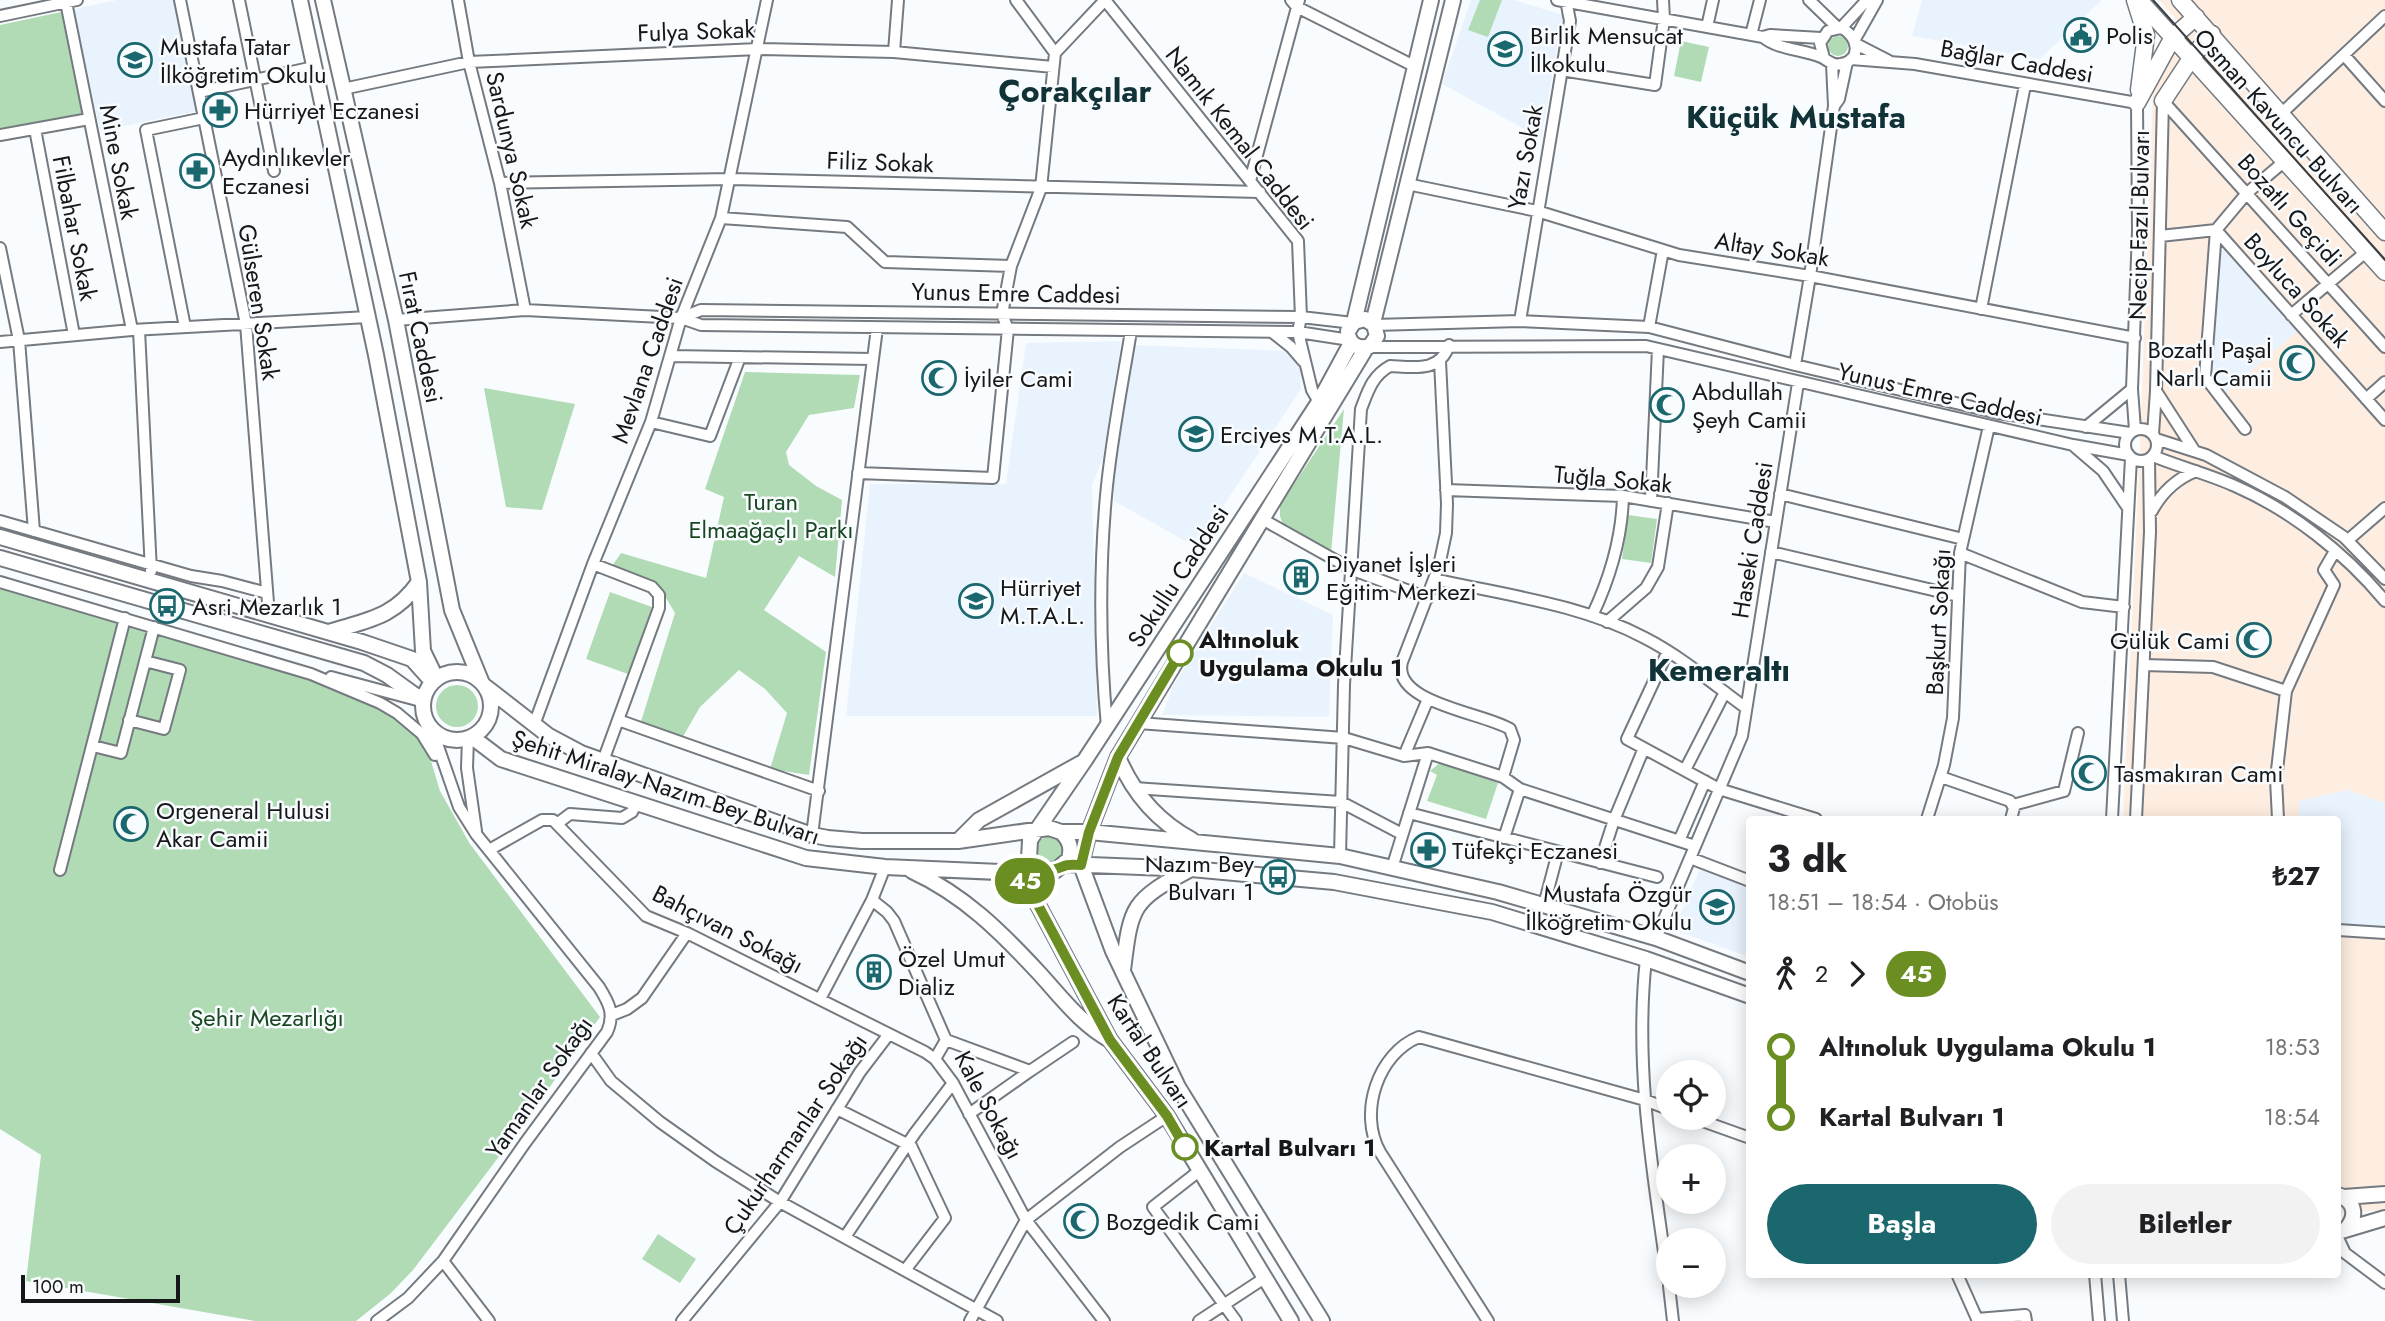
<!DOCTYPE html>
<html lang="tr">
<head>
<meta charset="utf-8">
<style>
  :root { --surface:#fff; --page:#f2f2f2; --text:#202124; --muted:#757577; --accent:#1a676e }
  body { margin:0; font-family:Jost,sans-serif; background:var(--page); color:var(--text); height:100vh; display:flex; flex-direction:column; font-size:26px; white-space:nowrap }
  * { box-sizing:border-box; margin:0 }
  p { font-size:23px; color:var(--muted) }
  .icon { flex:none; width:38px; height:38px; fill:none; stroke:currentColor; stroke-width:2; stroke-linecap:round; stroke-linejoin:round }
  .map { position:relative; flex:1; overflow:hidden }
  .details { position:absolute; left:1746px; top:816px; width:595px; height:462px; display:flex; flex-direction:column; background:var(--surface); border-radius:7px; box-shadow:0 4px 18px #0003 }
  .details>* { flex:none }
  .badge { padding:0 14px; border-radius:23px; font-size:24px; line-height:46px }
  .buttons { position:absolute; left:1656px; top:1060px; display:grid; gap:14px }
  .buttons a { display:grid; place-items:center; width:70px; height:70px; border-radius:50%; background:var(--surface); box-shadow:0 4px 18px #0003; font-size:35px }
  .scale { position:absolute; left:21px; bottom:18px; width:159px; box-sizing:border-box; padding-left:7px; border:4px solid #151719; border-top:0; font-size:19px; line-height:24px; white-space:nowrap; color:#151719; -webkit-text-stroke:5px #f9fcfe; paint-order:stroke }
  .map>.badge { position:absolute; translate:-50% -50%; box-shadow:0 0 0 4px #fff }
  .legs { display:flex; align-items:center; gap:10px; height:77px; padding:0 21px; font-size:23px }
  .legs p { margin-inline-start:auto }
  .overview { display:flex; align-items:center; justify-content:space-between; height:119px; padding:0 21px }
  h1 { font-size:38px; font-weight:700; line-height:52px }
  .action { display:flex; gap:14px; margin-top:auto; padding:14px 21px }
  .action a { flex:1; height:80px; border-radius:42px; background:var(--accent); color:#fff; font-size:28px; font-weight:700; line-height:80px; text-align:center }
  .action a+a { background:var(--page); color:var(--text) }
  ul { padding:0 21px; list-style:none }
  li { display:flex; align-items:center; gap:24px; height:70px; font-size:26px }
  li i { display:grid; place-items:center; width:10px; height:100%; margin:0 9px; background:currentColor }
  li i::after { content:''; width:18px; height:18px; margin:-9px; border:5px solid; border-radius:50%; background:var(--surface) }
  li p { margin-inline-start:auto }
  li:first-child i { background:linear-gradient(#0000 50%,currentColor 0) }
  li:last-child i { background:linear-gradient(currentColor 50%,#0000 0) }
  .map>svg:first-child { display:block }
  .commercial { fill:#feeee1 }
  .built { fill:#e9f3fd }
  .green { fill:#b1dbb4 }
  .lines { fill:none; stroke-linecap:round; stroke-linejoin:round }
  .minor-casing { stroke:#747a80; stroke-width:14 }
  .major-casing { stroke:#747a80; stroke-width:18 }
  .highway-casing { stroke:#747a80; stroke-width:19 }
  .minor { stroke:#fff; stroke-width:10 }
  .major { stroke:#fff; stroke-width:14 }
  .highway { stroke:#fff; stroke-width:16 }
  .tram { stroke:#3c3f41; stroke-width:2 }
  .line-1-casing { stroke:#fff; stroke-width:16 }
  .line-1 { stroke:#6b8e23; stroke-width:10 }
  .stop-1-dot { fill:#fff; stroke:#6b8e23; stroke-width:3.5 }
  .labels { text-anchor:middle; dominant-baseline:central; stroke-width:5; stroke-linejoin:round; paint-order:stroke }
  .street-label { font-size:24px; fill:#151719; stroke:#f9fcfe }
  .poi-label { font-size:24px; fill:#151719; stroke:#f9fcfe; text-anchor:start }
  .park-label { font-size:24px; fill:#194721; stroke:#f9fcfe }
  .stop-label { font-size:24px; font-weight:bold; fill:#151719; stroke:#f9fcfe; text-anchor:start }
  .district-label { font-size:32px; font-weight:bold; fill:#113337; stroke:#f9fcfe }
</style>
</head>
<body>
<div class="map">
<svg width="2385" height="1321" viewBox="0 0 2385 1321">
  <rect width="100%" height="100%" fill="#f9fcfe"/>
  <path class="commercial" d="M2159 0H2385V1210L2338 1213V819H2123L2140 444 2153 86 2188 33Z"/>
  <path class="built" d="M117 0H173L197 111 100 131 74 9Z
    M1471 0H1514L1563 15 1541 138 1442 84Z
    M1922 0H2102L2040 59 1912 36Z
    M2216 230 2302 327 2221 397 2205 377Z
    M1121 341 1103 458 1092 485 1097 716H846L870 484H1006L1026 343Z
    M1132 345 1290 351 1300 370 1301 389 1196 547 1114 501V479Z
    M1244 573 1333 615 1329 717 1162 715 1173 686Z
    M2347 790 2385 803V927L2338 924V819H2299V801Z
    M1706 869 1750 885V957L1674 930 1699 871Z"/>
  <path class="green" d="M1480 0H1502L1488 37 1468 30Z
    M61 12 82 114 0 131V25Z
    M1828 46a10 10 0 1 1 20 0a10 10 0 1 1-20 0Z
    M1681 41 1709 47 1701 82 1674 76Z
    M745 372 860 375 854 408 809 415 786 452 789 465 816 486 842 500 835 577 799 556 764 610 826 652 809 775 770 769 787 713 765 689 739 670 700 707 681 740 638 731 675 613 663 593 608 572 621 553 706 578 724 497 705 489Z
    M484 388 575 404 542 510 506 507Z
    M1344 409 1331 553 1283 525 1280 516V505Z
    M1628 515 1657 519 1651 563 1622 559Z
    M0 583 364 695 406 720 428 751 440 791 470 844 600 1017 513 1138 413 1270 390 1294 356 1321H255L26 1281 41 1155 0 1129Z
    M610 592 652 607 628 674 586 659Z
    M436 706a21 21 0 1 1 42 0a21 21 0 1 1-42 0Z
    M1442 761 1498 783 1486 819 1427 801 1437 775 1430 771Z
    M1036 850a13 13 0 1 1 26 0a13 13 0 1 1-26 0Z
    M658 1234 696 1259 680 1283 642 1259Z"/>
  <g class="lines">
    <g class="minor-casing">
      <path id="minor" d="M180 0 246 324 269 615
        M239 0 274 171
        M458 0 469 62 500 183 525 310
        M1016 0 1055 53
        M1105 0 1298 241 1301 317 1298 332 1312 390 1319 402
        M1291 0 1297 7 1414 66
        M1557 0 1763 37 1770 35 1821 38
        M1809 0 1838 28
        M66 2 132 330
        M0 16 77 0
        M1707 27 1713 0
        M1841 28 1867 0
        M1751 35 1760 0
        M1763 37C1779 50 1802 49 1821 57 1828 60 1832 66 1841 64 1863 60 1858 35 1841 28L1828 31 1820 43 1824 58
        M1855 39 1877 0
        M1856 44 1889 61
        M894 52 898 0
        M2344 55 2385 101
        M1851 59 1915 64 2137 103 2138 231 2132 389 2135 430
        M1561 70 1655 85 1664 19 1663 0
        M343 89 469 62 758 49 894 52 1053 67
        M199 92 314 67
        M2163 101 2385 347
        M1834 106 1839 99 1847 62
        M2282 113 2385 16
        M35 129 74 335
        M0 135 89 119
        M1250 181 1299 0
        M500 183 731 179 1260 192
        M1407 184 1537 211 1679 255 1810 276 2135 338
        M721 218 847 227 885 262 1011 266
        M2160 236 2216 230 2385 420
        M0 248 19 340 34 531
        M1981 309 2025 85
        M2291 315 2367 251
        M681 318 701 310 1301 317 1353 323
        M396 320 525 310 681 318 701 325 1298 332 1350 340
        M1520 321 1570 21 1566 0
        M1374 325 1520 321 1649 327 1795 365 1998 413 2130 433
        M185 327 146 130 204 118
        M1649 327 1663 250
        M139 330 151 571
        M1272 332 1291 347 1303 361
        M0 342 132 330 368 317
        M1368 347 1646 346 2073 445 2129 455
        M670 356 873 359
        M1440 361 1447 504 1446 533 1439 566 1402 662C1391 703 1485 713 1510 729L1514 740 1503 777
        M1795 365 1810 276 1834 106 1832 64
        M2156 391 2194 450
        M2366 399 2385 382
        M651 422 710 436 740 357
        M2086 427 2132 389
        M2245 429 2205 377 2216 230 2247 193 2286 160
        M2125 445a16 16 0 1 1 32 0a16 16 0 1 1-32 0Z
        M2153 434 2156 391 2163 101
        M2156 439 2206 455 2285 497 2344 537 2385 579
        M2075 447 2103 471 2128 508
        M2153 456C2180 467 2208 474 2235 486 2292 511 2345 553 2385 601
        M858 473 993 478 1008 329 1002 314 1011 266 1041 188 1055 53 1105 0
        M1446 490 1623 496 1776 522
        M1780 494 1963 539
        M1651 501 1658 349
        M2152 511C2162 492 2176 479 2196 471
        M1262 519 1353 570 1428 598
        M0 521 191 576 222 581 267 593
        M2348 540 2385 508
        M1771 552 1958 596
        M1960 553 2082 602 2124 607
        M593 564 652 587 659 595V608L603 761
        M1434 579C1504 595 1581 604 1645 638 1682 657 1713 684 1746 708
        M0 582 311 674 380 703 397 713 422 734 435 755
        M1592 616C1610 578 1622 538 1623 496
        M1607 622 1646 588 1658 567 1668 503
        M1668 651 1627 739 1719 789 1816 819
        M2144 665 2213 667 2286 691
        M331 677 417 700
        M129 720 164 729 180 670 145 661
        M618 720 819 791
        M1138 723 1344 738 1404 756 1428 753 1503 777 1520 789 1695 846
        M534 725 593 564 651 422 681 318 721 218 767 0
        M1107 727C1100 650 1099 573 1106 496 1111 440 1122 386 1131 331
        M468 738 467 768 476 831
        M93 746 121 753 154 627
        M1404 756 1428 699
        M1685 770 1725 692
        M1941 777 2010 801 2014 808 2011 819
        M1134 788 1341 802 1402 834
        M2013 805 2064 791 2078 733
        M1409 813 1657 877
        M1927 819 1944 765 1953 718 1960 553 1989 426
        M2112 819 2131 458
        M2136 819 2150 532 2149 459
        M2278 819 2276 779 2286 691 2334 585 2324 570 2335 551
        M558 823 570 814 622 818 632 812 636 804
        M812 835 877 328
        M1504 838 1520 789
        M1679 841 1705 781
        M489 850 542 820H553L646 916 687 933 925 1052 935 1059
        M1340 856 1344 685 1361 409C1368 391 1372 376 1390 366 1413 367 1440 373 1449 345
        M1690 858 1750 881
        M1600 863 1614 820 1644 748
        M1392 868 1428 753
        M60 870 125 618
        M872 900 887 912 894 921 946 1040 935 1059 953 1083 1026 1220 1104 1321
        M1544 905 1558 852
        M2338 930 2385 933
        M1656 938 1742 736 1798 383
        M1646 959C1634 1067 1653 1173 1668 1280
        M820 999 872 900 885 867
        M612 1015 627 1009 642 998 687 933
        M946 1040 1030 1071 1073 1042
        M591 1053 611 1081 660 1122 715 1161 780 1202 997 1321
        M837 1109 911 1146 945 1218 906 1269
        M969 1114 1030 1071
        M1694 1118 1750 1138
        M1199 1171 1153 1207 1236 1321
        M845 1237 915 1133 953 1083
        M2338 1238 2345 1253 2385 1283
        M443 1261 489 1321
        M1957 1274 1978 1321
        M2095 1274 2099 1321
        M2119 1274 2123 1321
        M1669 1286 1673 1321
        M1977 1319 2025 1315 2026 1321
        M377 1321 408 1298 443 1261 525 1143 607 1032C615 1014 609 1003 599 987L476 834 459 807 432 729
        M682 1321 780 1202 860 1072 889 1034
        M970 1321 1026 1220 1120 1147 1167 1116
        M1199 1321 1266 1277
        M1488 1321 1380 1152C1358 1113 1378 1053 1419 1037L1645 1100 1668 1109"/>
    </g>
    <g class="major-casing">
      <path id="major" d="M300 0 376 355 419 582 423 651 436 678
        M323 0 396 320 452 610 481 681
        M1354 322 1365 319 1374 325 1377 336 1370 346C1358 350 1348 344 1348 331L1354 322 1431 0
        M1373 323 1453 0
        M0 537 362 642 412 659 429 678
        M0 558 364 663 387 675 423 701
        M329 632C367 620 394 618 419 582
        M423 706a34 34 0 1 1 68 0a34 34 0 1 1-68 0Z
        M486 687 549 736 581 753 812 835 828 838 862 841H958L1049 828 1061 832H1089L1340 856 1498 892 1656 938 1750 973
        M472 737 501 759 806 858 885 867 1021 873
        M1118 757C1133 793 1157 821 1192 840
        M1061 832C1070 840 1072 848 1069 859L1055 871 1037 868 1029 859 1030 840 1085 760 1319 402 1351 343
        M958 841 979 820 1081 763
        M1065 864 1191 869 1334 882 1492 912 1646 959 1750 996
        M1081 865 1089 832 1118 757 1366 348
        M1081 865 1113 951 1178 1087 1322 1321
        M912 871C964 895 1001 932 1039 973 1061 997 1081 1024 1110 1040
        M1021 873 1110 1040 1167 1116 1291 1321
        M1123 970C1131 906 1131 901 1189 870
        M2338 1195C2354 1200 2358 1215 2347 1228
        M2344 1197 2385 1194
        M2338 1232 2385 1218"/>
    </g>
    <g class="highway-casing">
      <path id="highway" d="M2135 0 2146 35 2139 90
        M2139 0 2385 272
        M2180 0 2385 232
        M2163 101 2192 57 2212 34
        M2137 103 2173 37 2196 17"/>
    </g>
    <use href="#minor" class="minor"/>
    <use href="#major" class="major"/>
    <use href="#highway" class="highway"/>
    <path class="tram" d="M2153 0 2385 260"/>
  </g>
  <g class="lines">
    <g class="line-1-casing">
      <path id="line-1" d="M1180 653 1118 757 1089 832 1081 865C1075 865 1068 864 1064 866 1051 871 1044 874 1032 864L1021 873 1110 1040 1167 1116 1185 1147"/>
    </g>
    <use href="#line-1" class="line-1"/>
  </g>
  <defs>
    <g id="civic-ring" transform="scale(1.75)"><circle r="9.5" fill="#f9fcfe" stroke="#1a676e" stroke-width="1.5"/><path d="M-.6-6.5H3V-4.5H.6V-3L4-1V1h2V6H-6V1h2V-1L-.6-3ZM-1.2 2.5V6h2.4V2.5Z" fill="#1a676e"/></g>
    <g id="school-ring" transform="scale(1.75)"><circle r="9.5" fill="#f9fcfe" stroke="#1a676e" stroke-width="1.5"/><path d="M0-5L7-2L0 1L-7-2ZM-4 1L0 2.5L4 1V4Q0 6-4 4Z" fill="#1a676e"/></g>
    <g id="pharmacy-ring" transform="scale(1.75)"><circle r="9.5" fill="#f9fcfe" stroke="#1a676e" stroke-width="1.5"/><path d="M-2-6h4v4h4v4h-4v4h-4v-4h-4v-4h4Z" fill="#1a676e"/></g>
    <g id="mosque-ring" transform="scale(1.75)"><circle r="9.5" fill="#f9fcfe" stroke="#1a676e" stroke-width="1.5"/><path d="M3.5-4.9A6 6 0 1 0 3.5 4.9A5 5 0 1 1 3.5-4.9Z" fill="#1a676e"/></g>
    <g id="building-ring" transform="scale(1.75)"><circle r="9.5" fill="#f9fcfe" stroke="#1a676e" stroke-width="1.5"/><path d="M-4-6H4V6H1V3H-1V6H-4ZM-2.5-4.3h1.7v1.8h-1.7ZM.8-4.3h1.7v1.8H.8ZM-2.5-1h1.7V.8h-1.7ZM.8-1h1.7V.8H.8Z" fill="#1a676e"/></g>
    <g id="bus-ring" transform="scale(1.75)"><circle r="9.5" fill="#f9fcfe" stroke="#1a676e" stroke-width="1.5"/><path d="M-5-6H5V4H4V6H2V4H-2V6H-4V4H-5ZM-3.5-4V0h7V-4ZM-3.5 1.2v1.5H-2V1.2ZM2 1.2v1.5H3.5V1.2Z" fill="#1a676e"/></g>
  </defs>
  <g fill-rule="evenodd">
    <use href="#civic-ring" x="2081" y="35"/>
    <use href="#school-ring" x="1505" y="49"/>
    <use href="#school-ring" x="135" y="60"/>
    <use href="#pharmacy-ring" x="220" y="110"/>
    <use href="#pharmacy-ring" x="197" y="171"/>
    <use href="#mosque-ring" x="2297" y="363"/>
    <use href="#mosque-ring" x="939" y="378"/>
    <use href="#mosque-ring" x="1667" y="405"/>
    <use href="#school-ring" x="1196" y="434"/>
    <use href="#building-ring" x="1301" y="577"/>
    <use href="#school-ring" x="976" y="601"/>
    <use href="#bus-ring" x="167" y="606"/>
    <use href="#mosque-ring" x="2254" y="640"/>
    <use href="#mosque-ring" x="2089" y="773"/>
    <use href="#mosque-ring" x="131" y="824"/>
    <use href="#pharmacy-ring" x="1428" y="850"/>
    <use href="#bus-ring" x="1278" y="877"/>
    <use href="#school-ring" x="1717" y="907"/>
    <use href="#building-ring" x="874" y="972"/>
    <use href="#mosque-ring" x="1081" y="1221"/>
  </g>
  <g class="stop-1-dot">
    <circle cx="1180" cy="653" r="12"/>
    <circle cx="1185" cy="1147" r="12"/>
  </g>
  <g class="labels">
    <g class="street-label">
      <text transform="translate(696 31) rotate(-2)">Fulya Sokak</text>
      <text transform="translate(2017 61) rotate(10)">Bağlar Caddesi</text>
      <text transform="translate(2279 121) rotate(48)">Osman Kavuncu Bulvarı</text>
      <text transform="translate(1240 138) rotate(52)">Namık Kemal Caddesi</text>
      <text transform="translate(512 150) rotate(77)">Sardunya Sokak</text>
      <text transform="translate(1525 157) rotate(-80)">Yazı Sokak</text>
      <text transform="translate(119 162) rotate(79)">Mine Sokak</text>
      <text transform="translate(880 162) rotate(2)">Filiz Sokak</text>
      <text transform="translate(2290 210) rotate(48)">Bozatlı Geçidi</text>
      <text transform="translate(2139 225) rotate(-89)">Necip Fazıl Bulvarı</text>
      <text transform="translate(75 228) rotate(79)">Filbahar Sokak</text>
      <text transform="translate(1772 249) rotate(9)">Altay Sokak</text>
      <text transform="translate(2297 290) rotate(48)">Boyluca Sokak</text>
      <text transform="translate(1016 293) rotate(1)">Yunus Emre Caddesi</text>
      <text transform="translate(259 302) rotate(81)">Gülseren Sokak</text>
      <text transform="translate(421 337) rotate(78)">Fırat Caddesi</text>
      <text transform="translate(647 360) rotate(-71)">Mevlana Caddesi</text>
      <text transform="translate(1940 394) rotate(13)">Yunus Emre Caddesi</text>
      <text transform="translate(1613 479) rotate(5)">Tuğla Sokak</text>
      <text transform="translate(1752 540) rotate(-81)">Haseki Caddesi</text>
      <text transform="translate(1178 576) rotate(-57)">Sokullu Caddesi</text>
      <text transform="translate(1938 622) rotate(-87)">Başkurt Sokağı</text>
      <text transform="translate(666 787) rotate(18)">Şehit Miralay Nazım Bey Bulvarı</text>
      <text transform="translate(728 929) rotate(27)">Bahçıvan Sokağı</text>
      <text transform="translate(1150 1051) rotate(56)">Kartal Bulvarı</text>
      <text transform="translate(539 1087) rotate(-55)">Yamanlar Sokağı</text>
      <text transform="translate(989 1105) rotate(62)">Kale Sokağı</text>
      <text transform="translate(795 1134) rotate(-56)">Çukurharmanlar Sokağı</text>
    </g>
    <g class="poi-label">
      <text x="1530" y="35">Birlik Mensucat<tspan x="1530" dy="28">İlkokulu</tspan></text>
      <text x="2106" y="35">Polis</text>
      <text x="160" y="46">Mustafa Tatar<tspan x="160" dy="28">İlköğretim Okulu</tspan></text>
      <text x="244" y="110">Hürriyet Eczanesi</text>
      <text x="222" y="157">Aydınlıkevler<tspan x="222" dy="28">Eczanesi</tspan></text>
      <text x="2272" y="349" text-anchor="end">Bozatlı Paşaİ<tspan x="2272" dy="28">Narlı Camii</tspan></text>
      <text x="964" y="378">İyiler Cami</text>
      <text x="1692" y="391">Abdullah<tspan x="1692" dy="28">Şeyh Camii</tspan></text>
      <text x="1220" y="434">Erciyes M.T.A.L.</text>
      <text x="1326" y="563">Diyanet İşleri<tspan x="1326" dy="28">Eğitim Merkezi</tspan></text>
      <text x="1000" y="587">Hürriyet<tspan x="1000" dy="28">M.T.A.L.</tspan></text>
      <text x="192" y="606">Asri Mezarlık 1</text>
      <text x="2230" y="640" text-anchor="end">Gülük Cami</text>
      <text x="2114" y="773">Tasmakıran Cami</text>
      <text x="156" y="810">Orgeneral Hulusi<tspan x="156" dy="28">Akar Camii</tspan></text>
      <text x="1452" y="850">Tüfekçi Eczanesi</text>
      <text x="1254" y="863" text-anchor="end">Nazım Bey<tspan x="1254" dy="28">Bulvarı 1</tspan></text>
      <text x="1692" y="893" text-anchor="end">Mustafa Özgür<tspan x="1692" dy="28">İlköğretim Okulu</tspan></text>
      <text x="898" y="958">Özel Umut<tspan x="898" dy="28">Dializ</tspan></text>
      <text x="1106" y="1221">Bozgedik Cami</text>
    </g>
    <g class="park-label">
      <text x="771" y="501">Turan<tspan x="771" dy="28">Elmaağaçlı Parkı</tspan></text>
      <text x="267" y="1017">Şehir Mezarlığı</text>
    </g>
    <g class="stop-label">
      <text x="1199" y="639">Altınoluk<tspan x="1199" dy="28">Uygulama Okulu 1</tspan></text>
      <text x="1204" y="1147">Kartal Bulvarı 1</text>
    </g>
    <g class="district-label">
      <text x="1075" y="91">Çorakçılar</text>
      <text x="1796" y="117">Küçük Mustafa</text>
      <text x="1719" y="670">Kemeraltı</text>
    </g>
  </g>
</svg>
<div class="buttons">
<a><svg class="icon" aria-label="locate" viewBox="0 0 24 24"><circle cx="12" cy="12" r="6"/><path d="M12 2v4M12 18v4M2 12h4M18 12h4"/></svg></a>
<a>+</a>
<a>−</a>
</div>
<div class="scale">100 m</div>
<b class="badge" style="left:1025px;top:881px;background:#6b8e23;color:#fff">45</b>
<section class="details">
<div class="overview"><div><h1>3 dk</h1><p>18:51 – 18:54 · Otobüs</p></div><b>₺27</b></div>
<div class="legs"><svg class="icon" aria-label="walk" viewBox="0 0 24 24"><circle cx="13" cy="4" r="2"/><path d="M13 8l-2 6 4 7M11 14l-3 7M7 12l3-4h3l4 4"/></svg>2<svg class="icon" aria-label="forward" viewBox="0 0 24 24"><path d="M9 5l7 7-7 7"/></svg><b class="badge" style="background:#6b8e23;color:#fff">45</b></div>
<ul>
<li><i style="color:#6b8e23"></i><b>Altınoluk Uygulama Okulu 1</b><p>18:53</p></li>
<li><i style="color:#6b8e23"></i><b>Kartal Bulvarı 1</b><p>18:54</p></li>
</ul>
<div class="action"><a>Başla</a><a>Biletler</a></div>
</section>
</div>
</body>
</html>
